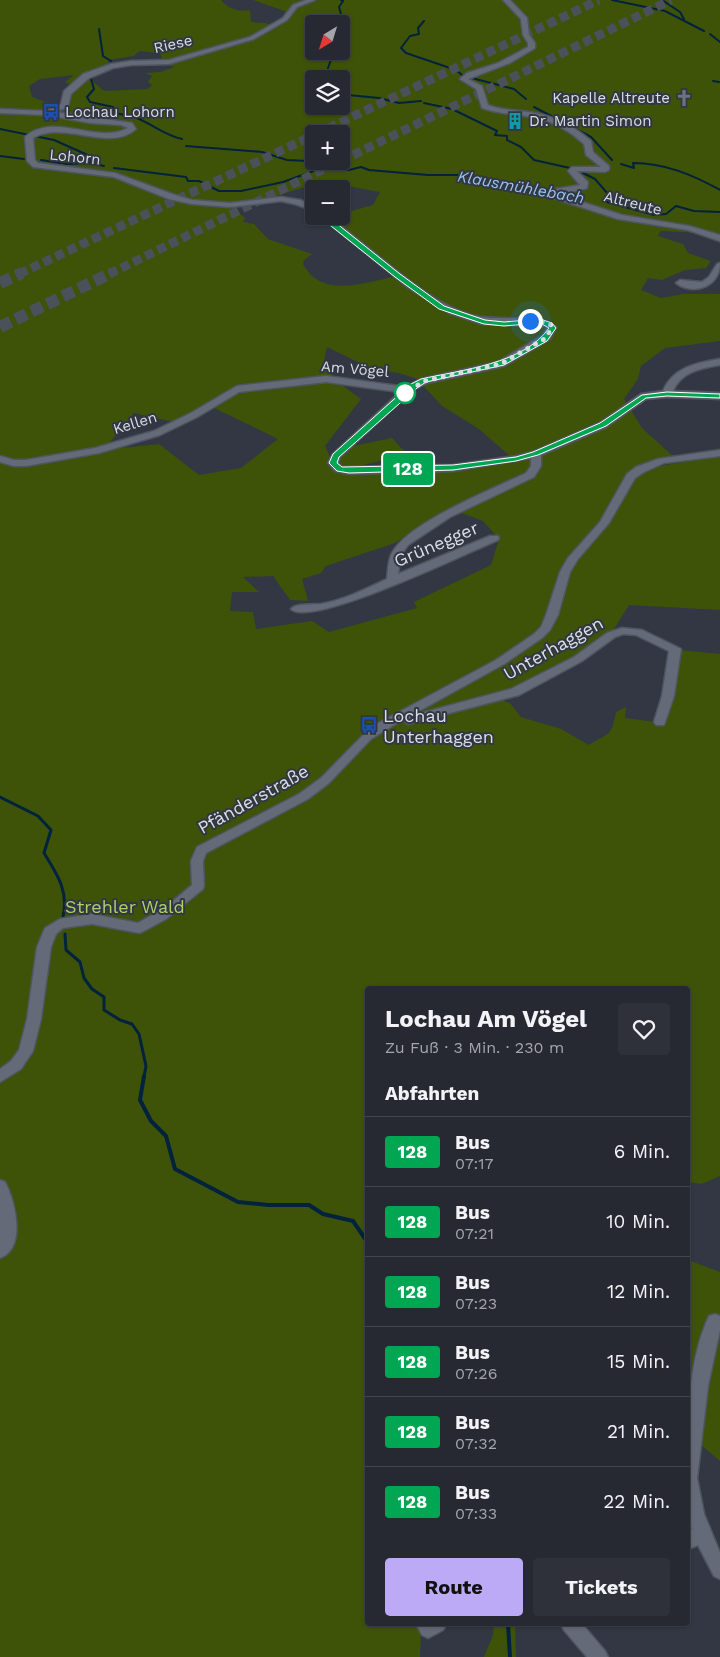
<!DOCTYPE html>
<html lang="de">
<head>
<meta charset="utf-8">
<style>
  :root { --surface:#262932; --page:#2e313a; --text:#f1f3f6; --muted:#a4a6ac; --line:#42454d; --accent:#bcaaf6 }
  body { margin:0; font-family:"Work Sans",sans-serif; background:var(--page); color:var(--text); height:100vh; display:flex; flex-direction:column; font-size:19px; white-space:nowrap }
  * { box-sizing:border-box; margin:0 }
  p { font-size:16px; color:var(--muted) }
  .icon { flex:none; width:28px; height:28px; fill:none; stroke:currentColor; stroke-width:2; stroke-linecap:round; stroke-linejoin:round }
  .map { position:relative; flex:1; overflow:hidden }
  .panel { position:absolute; left:365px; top:986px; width:325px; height:640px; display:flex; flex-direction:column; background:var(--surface); border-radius:5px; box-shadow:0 1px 4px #0004,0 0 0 1px var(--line) }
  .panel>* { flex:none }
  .badge { padding:0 10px; border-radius:4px; font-size:18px; line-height:32px }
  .needle { width:32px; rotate:218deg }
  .controls { position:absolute; left:305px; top:15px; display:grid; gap:10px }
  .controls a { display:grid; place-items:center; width:45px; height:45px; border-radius:5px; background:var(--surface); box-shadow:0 1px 4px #0004,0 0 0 1px var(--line); font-size:25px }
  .you { position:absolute; width:25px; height:25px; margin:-12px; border:4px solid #fff; border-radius:50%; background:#1a73e8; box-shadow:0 0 0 8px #1a73e833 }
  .map>.badge { position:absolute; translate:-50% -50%; box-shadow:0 0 0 2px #fff }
  h2 { padding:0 20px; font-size:19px; line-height:45px }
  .round { display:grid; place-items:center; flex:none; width:52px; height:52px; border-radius:5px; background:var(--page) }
  .summary { display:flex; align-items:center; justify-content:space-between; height:85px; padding:0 20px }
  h1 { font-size:24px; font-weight:700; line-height:38px }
  .button { display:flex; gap:10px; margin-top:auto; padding:10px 20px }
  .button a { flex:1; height:58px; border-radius:5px; background:var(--accent); color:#111; font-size:20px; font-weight:700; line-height:58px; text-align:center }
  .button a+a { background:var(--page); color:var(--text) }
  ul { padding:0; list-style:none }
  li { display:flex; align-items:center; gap:15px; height:70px; padding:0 20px; border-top:1px solid var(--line) }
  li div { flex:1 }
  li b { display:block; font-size:19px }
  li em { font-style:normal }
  li .badge { min-width:55px; font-weight:700; text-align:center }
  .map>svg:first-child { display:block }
  .green { fill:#3e5307; fill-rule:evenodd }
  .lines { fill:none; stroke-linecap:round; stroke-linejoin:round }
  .stream-far2 { stroke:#02223e; stroke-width:2 }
  .stream-far1 { stroke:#02223e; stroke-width:3 }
  .stream { stroke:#02223e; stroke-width:4 }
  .highway-tunnel-far1 { stroke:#4b505b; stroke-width:9; stroke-dasharray:9 4.5; stroke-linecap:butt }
  .highway-tunnel { stroke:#4b505b; stroke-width:12; stroke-dasharray:12 5.5; stroke-linecap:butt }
  .minor-casing { stroke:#50545f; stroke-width:3 }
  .minor { fill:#656a78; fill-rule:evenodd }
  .line { fill:#00a651; stroke:#fff }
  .walk { stroke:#dbdee6; stroke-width:5; stroke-dasharray:0 9 }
  .stop-dot { fill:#fff; stroke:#00a651; stroke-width:2.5 }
  .labels { text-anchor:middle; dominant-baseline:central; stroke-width:4; stroke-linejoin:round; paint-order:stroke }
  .far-street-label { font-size:15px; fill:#dbdee6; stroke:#323743 }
  .far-poi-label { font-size:15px; fill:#dbdee6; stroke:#323743; text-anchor:start }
  .far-water-label { font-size:16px; font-style:italic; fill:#95c3f2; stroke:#323743 }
  .street-label { font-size:18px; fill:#dbdee6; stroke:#323743 }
  .poi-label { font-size:18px; fill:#dbdee6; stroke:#323743; text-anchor:start }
  .park-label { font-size:18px; fill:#add169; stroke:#323743 }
</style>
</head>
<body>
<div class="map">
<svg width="720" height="1657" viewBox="0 0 720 1657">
  <rect width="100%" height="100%" fill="#323743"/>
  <path class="green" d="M0 0H221C228 9 239 12 250 10L251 22 265 23 274 26 285 20 290 13 253 0H720V234L660 231 658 236 683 244 688 253 711 261 706 268 685 270 662 280 648 278 641 290 661 298 683 294H720V341L665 348 641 366 638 379 624 399 642 428 675 458 640 465 632 473 614 497 604 523 573 558 565 572 560 594 563 593 568 573 576 560 608 522 635 477 648 468 720 456V610L629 605 609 637 578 659 515 692 492 697 510 703 521 717 561 729 589 745C609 732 611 738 616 712L626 707 625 718 664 723 679 650 720 654V1176L702 1184 688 1182V989H368V1624H419L421 1630 420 1657H0ZM314 24H341V51H314ZM139 51 160 53 163 60 167 61 168 65 175 67 160 72 145 73 152 76 148 82 152 85 148 89 104 91 91 80 90 76 93 71 109 66 108 60 134 56ZM74 75 65 82 74 86 66 92 63 104 56 107 57 106 32 97 29 86 40 79ZM314 79H341V106H314ZM314 134H341V161H314ZM320 185 347 186 380 192 373 205 341 214V216L329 217 397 276C366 282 322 300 303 264L304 260 312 254 268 239 254 224 243 222 245 218 230 205 259 201 302 188ZM327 347 372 369 399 373 417 379 442 406 479 429 512 458C465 477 393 471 341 472L331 469 328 465 330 457 325 446 361 399 331 377 334 367 323 366ZM210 406 278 439 241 468 199 475 159 444 112 449 106 447 134 413 178 423ZM451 509 483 521 499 539 491 565 414 602 417 608 329 632 312 621 256 629 253 612 230 611 232 592H259L243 577 273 576 290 600 308 601 302 579 321 573 326 566 395 543Z
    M392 438 407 454 356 467 355 469 341 467 337 461 353 446Z
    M688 1260 720 1272V1486V1461L702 1446 695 1442 688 1460Z
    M494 1624H515L516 1657H484L493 1635Z"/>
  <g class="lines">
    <path class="stream-far2" d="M341 0 343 1 339 7 343 22 341 24
      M612 0 665 11 704 31
      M662 0 680 12 684 19
      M424 21 418 28 419 34 410 36 401 48 406 53 456 70 462 75
      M99 29 103 56 111 61
      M710 34 720 42
      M93 75 91 79 94 89 87 97 90 102 113 107 114 112C120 115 127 115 134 117 151 123 164 135 182 139
      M468 77 514 89 526 99
      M332 79 327 71 334 51
      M713 81 719 82
      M341 91 348 95 379 98 399 103 421 101
      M424 103 452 109 497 131 495 135 507 136V140L521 147 534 160 570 168
      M534 107 591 137 612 160
      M0 129 54 140 92 157 90 163 104 166
      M186 146 262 152 287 160 308 161 319 169
      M0 156 24 159
      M41 160 67 164 90 163
      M621 164 634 168 633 163C665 163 693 175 720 190
      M114 168 186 177 188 181H199L219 191H241L283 182 319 169 349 170 361 167 369 170 428 175H462L494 181 509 187 576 197
      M577 170 595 179 608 194 606 201
      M607 202 654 215 666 214 676 206 694 211 720 212"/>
    <path class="stream-far1" d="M0 797 38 816 51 830 44 853C57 874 69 891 63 917
      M65 934 66 950 80 962 84 978 92 989 104 997V1010L120 1020 132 1024 139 1034 146 1066 144 1077"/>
    <path class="stream" d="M144 1076 140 1100 151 1121 166 1136 175 1169 238 1202 268 1205H309L323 1214 353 1221 368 1243
      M508 1624 510 1657"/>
    <path class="highway-tunnel-far1" d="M316 134 599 0
      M341 161 671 0
      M19 274 314 135
      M109 274 340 161"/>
    <path class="highway-tunnel" d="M0 283 22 273
      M0 327 111 273"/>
    <g class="minor-casing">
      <path id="minor" d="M306 0H315L297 7 287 20 254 39 169 64 131 65 113 68 89 78 71 94 68 107 55 112 132 123 136 129C109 153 65 120 33 138L35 160 38 163 115 173 175 195 192 200 230 203 281 197 300 200 314 206V211L295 204 281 201 230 207 192 204 169 199 114 177 33 167 27 161 25 137C54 111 96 145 128 128L121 125 90 123 47 115 0 113V109L46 111 61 104 64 91 83 74 111 64 131 61 169 60 250 37 283 18 293 5Z
        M503 0H510L527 18 529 35 535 43V48L510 63 468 79 482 86 488 105C504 111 519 110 535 113 556 117 575 127 591 141L593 152 609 166V170L605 172 577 171 588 182 587 188 577 191 561 193V195L622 215 689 226 720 235V241L688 230 618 219 553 198 552 196 555 189 580 185 568 171 572 167H601L586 155 584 144C572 133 557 123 540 119 521 114 501 115 482 108L476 89 460 79 467 73 498 63 528 47V43L523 35 521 19Z
        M320 216H329C345 230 361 242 377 255 406 278 435 304 471 315 492 322 543 313 556 327L550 339 504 366 427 383 413 390 340 457 338 463 342 467 453 465 516 456 533 452 600 423 641 394 663 391C673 367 697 363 720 359V365C701 368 681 372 673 391L720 393V399L667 397 646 399 606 427 541 455V466L534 477 450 517 408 545 401 555 398 574 490 536H498L499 538 498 540C469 552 310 629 291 609 297 603 312 605 321 604 344 600 366 589 387 579 388 571 388 560 392 553 409 522 493 489 526 473L531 466V458L453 471 349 474 335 471 328 463 333 454 400 392 326 382 239 392 197 417 160 435 99 453 26 466H14L0 462V456L14 460H26L95 448 154 431 191 413 237 386 326 376 406 387 421 379 498 362 543 335 547 328 545 326 482 324 449 313 409 288Z
        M720 263C720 287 693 296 676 283L680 280 702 282 709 277 717 264Z
        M720 450V456L664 463 644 472 635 478 609 523 578 559 570 572 558 615 550 630 542 638 504 664 410 716 511 689 574 657 607 633 622 628 642 630 681 649 674 696 664 725H656L654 722 662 696 669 651 636 635 623 634 615 637 582 661 519 695 408 724 402 720 371 739 329 783 308 799 206 853 203 861 204 886 203 889 166 919 144 931 139 933 92 924 63 928 56 934 51 947 41 1019 33 1051 21 1069 0 1082V1069L11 1061 19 1050 27 1019 37 947 45 928 60 919 92 914 138 923 166 907 192 885 191 861 197 847 299 794 321 778 371 727 496 660 534 634 541 627 546 615 560 572 568 558 600 522 627 474 636 467 658 459Z
        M0 1180 5 1182C15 1200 27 1248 0 1258Z
        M715 1314 720 1316V1330L708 1386 697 1478 704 1514 720 1553V1579L714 1576 698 1545 688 1549V1532L692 1529 688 1517C688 1454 682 1374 709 1316Z
        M416 1624H446L443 1630 428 1638 422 1635Z
        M561 1624H582L605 1651 608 1657H587L564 1630Z"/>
    </g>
    <use href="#minor" class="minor"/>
  </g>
  <path class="line" d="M321 215H326L400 274 444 306 485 320 504 322 540 319 552 323 556 328 547 341 504 365 426 382 417 388 339 457 337 463 342 467 453 465 516 457 533 452 600 423 642 395 667 392 720 394V398L667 396 646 398 606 426 538 455 516 461 453 470 349 473 337 471 329 463 333 454 411 384 421 379C461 370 524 364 549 328L540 323 504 326 484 324 439 309 395 277 321 218Z"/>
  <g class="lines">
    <path class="walk" d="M405 393 404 394 424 381 501 364 544 339 552 328 551 325 540 321H530"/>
  </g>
  <defs>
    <g id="church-bare" transform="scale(1.35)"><path d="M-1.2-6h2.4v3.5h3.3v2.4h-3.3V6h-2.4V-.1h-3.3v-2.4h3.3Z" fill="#6b7280" stroke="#323743" stroke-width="2.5" paint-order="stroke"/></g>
    <g id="bus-bare" transform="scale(1.35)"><path d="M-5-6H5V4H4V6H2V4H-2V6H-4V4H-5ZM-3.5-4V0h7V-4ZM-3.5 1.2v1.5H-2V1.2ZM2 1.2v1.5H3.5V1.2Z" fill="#1a4fb4" stroke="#323743" stroke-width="2.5" paint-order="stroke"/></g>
    <g id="building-bare" transform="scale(1.35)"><path d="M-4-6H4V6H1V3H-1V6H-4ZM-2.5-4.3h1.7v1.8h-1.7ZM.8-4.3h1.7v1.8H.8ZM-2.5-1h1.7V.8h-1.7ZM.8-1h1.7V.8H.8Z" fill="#0f9aa8" stroke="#323743" stroke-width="2.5" paint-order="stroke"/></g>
  </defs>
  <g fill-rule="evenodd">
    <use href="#church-bare" x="684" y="98"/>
    <use href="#bus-bare" x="51" y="112"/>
    <use href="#building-bare" x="515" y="121"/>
    <use href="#bus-bare" x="369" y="725"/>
  </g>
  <circle class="stop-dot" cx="405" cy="393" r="10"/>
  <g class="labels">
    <g class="far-street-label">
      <text transform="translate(173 44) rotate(-13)">Riese</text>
      <text transform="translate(75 157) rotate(6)">Lohorn</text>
      <text transform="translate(633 203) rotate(14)">Altreute</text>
      <text transform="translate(355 369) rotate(5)">Am Vögel</text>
      <text transform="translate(135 423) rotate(-17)">Kellen</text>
    </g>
    <g class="far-poi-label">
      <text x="670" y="98" text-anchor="end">Kapelle Altreute</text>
      <text x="65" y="112">Lochau Lohorn</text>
      <text x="529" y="121">Dr. Martin Simon</text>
    </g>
    <g class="far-water-label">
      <text transform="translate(521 187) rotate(10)">Klausmühlebach</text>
    </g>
    <g class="street-label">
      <text transform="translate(436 544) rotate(-23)">Grünegger</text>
      <text transform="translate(553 648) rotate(-29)">Unterhaggen</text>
      <text transform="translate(253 799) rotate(-29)">Pfänderstraße</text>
    </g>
    <g class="poi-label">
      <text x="383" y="715">Lochau<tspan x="383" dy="21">Unterhaggen</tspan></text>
    </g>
    <g class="park-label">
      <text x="125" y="906">Strehler Wald</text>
    </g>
  </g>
</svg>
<div class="controls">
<a><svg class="needle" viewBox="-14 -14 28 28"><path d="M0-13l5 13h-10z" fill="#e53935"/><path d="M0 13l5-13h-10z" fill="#a4a6ac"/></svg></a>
<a><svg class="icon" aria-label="layers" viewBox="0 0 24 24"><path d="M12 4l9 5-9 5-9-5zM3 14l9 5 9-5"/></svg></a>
<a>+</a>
<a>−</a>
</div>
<div class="you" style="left:530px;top:321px"></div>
<b class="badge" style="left:408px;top:469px;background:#00a651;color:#fff">128</b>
<section class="panel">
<div class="summary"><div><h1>Lochau Am Vögel</h1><p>Zu Fuß · 3 Min. · 230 m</p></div><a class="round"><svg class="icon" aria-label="heart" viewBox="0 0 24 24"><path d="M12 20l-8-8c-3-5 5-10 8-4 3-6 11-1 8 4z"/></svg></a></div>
<h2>Abfahrten</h2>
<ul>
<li><span class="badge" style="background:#00a651;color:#fff">128</span><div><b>Bus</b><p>07:17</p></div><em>6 Min.</em></li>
<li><span class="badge" style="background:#00a651;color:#fff">128</span><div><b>Bus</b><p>07:21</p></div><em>10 Min.</em></li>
<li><span class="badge" style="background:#00a651;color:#fff">128</span><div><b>Bus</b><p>07:23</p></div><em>12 Min.</em></li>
<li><span class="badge" style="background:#00a651;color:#fff">128</span><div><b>Bus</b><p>07:26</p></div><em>15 Min.</em></li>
<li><span class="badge" style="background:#00a651;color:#fff">128</span><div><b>Bus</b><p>07:32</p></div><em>21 Min.</em></li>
<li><span class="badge" style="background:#00a651;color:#fff">128</span><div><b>Bus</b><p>07:33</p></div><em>22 Min.</em></li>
</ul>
<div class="button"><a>Route</a><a>Tickets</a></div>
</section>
</div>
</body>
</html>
